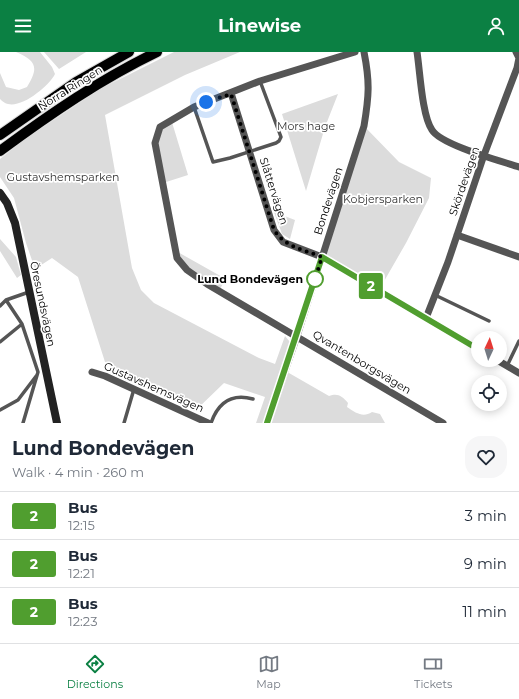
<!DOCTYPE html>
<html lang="en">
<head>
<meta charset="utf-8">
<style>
  :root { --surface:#fff; --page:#f6f6f7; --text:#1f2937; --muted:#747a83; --line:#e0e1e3; --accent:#0b8043 }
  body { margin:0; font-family:Montserrat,sans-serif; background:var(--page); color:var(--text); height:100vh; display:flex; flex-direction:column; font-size:15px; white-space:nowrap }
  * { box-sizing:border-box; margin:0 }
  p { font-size:13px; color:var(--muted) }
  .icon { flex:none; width:22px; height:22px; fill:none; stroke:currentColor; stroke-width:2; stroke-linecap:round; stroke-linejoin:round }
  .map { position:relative; height:371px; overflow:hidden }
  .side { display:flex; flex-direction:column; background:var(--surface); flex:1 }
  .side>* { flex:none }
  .badge { padding:0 8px; border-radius:3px; font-size:14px; line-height:26px }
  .needle { width:26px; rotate:4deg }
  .fabs { position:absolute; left:471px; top:279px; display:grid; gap:8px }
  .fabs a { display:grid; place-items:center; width:36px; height:36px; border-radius:50%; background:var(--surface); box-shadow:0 2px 10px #0003; font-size:20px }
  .you { position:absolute; width:20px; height:20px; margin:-10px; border:3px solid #fff; border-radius:50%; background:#1a73e8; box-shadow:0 0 0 6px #1a73e833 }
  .map>.badge { position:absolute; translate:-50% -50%; box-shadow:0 0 0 2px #fff }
  .round { display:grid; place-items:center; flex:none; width:42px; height:42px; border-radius:16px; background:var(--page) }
  .summary { display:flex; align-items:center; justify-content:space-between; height:68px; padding:0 12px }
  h1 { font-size:19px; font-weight:700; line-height:30px }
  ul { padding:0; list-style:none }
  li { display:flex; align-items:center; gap:12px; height:48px; padding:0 12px; border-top:1px solid var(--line) }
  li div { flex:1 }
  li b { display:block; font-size:15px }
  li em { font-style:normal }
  li .badge { min-width:44px; font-weight:700; text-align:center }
  header { display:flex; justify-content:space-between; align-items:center; height:52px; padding:0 12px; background:var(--accent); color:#fff; font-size:18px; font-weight:700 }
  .tab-bar { display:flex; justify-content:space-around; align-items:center; height:56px; border-top:1px solid var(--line); background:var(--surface); font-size:11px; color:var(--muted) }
  .tab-bar a { display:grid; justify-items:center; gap:2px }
  .tab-bar .active { color:var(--accent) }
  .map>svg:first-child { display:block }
  .green { fill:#dcdcdc }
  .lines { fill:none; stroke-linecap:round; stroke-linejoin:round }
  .primary-casing { stroke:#dbdbdb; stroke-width:12 }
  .lane { stroke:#555; stroke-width:3.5 }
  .street { stroke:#555; stroke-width:7 }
  .secondary { stroke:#222; stroke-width:8 }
  .primary { stroke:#000; stroke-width:10 }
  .line-casing { stroke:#fff; stroke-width:9 }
  .line { stroke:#509e2f; stroke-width:6 }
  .walk { stroke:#000; stroke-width:4; stroke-dasharray:0 7.2 }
  .stop-dot { fill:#fff; stroke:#509e2f; stroke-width:2 }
  .labels { text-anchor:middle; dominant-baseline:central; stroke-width:3.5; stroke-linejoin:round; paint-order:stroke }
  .street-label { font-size:11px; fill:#000; stroke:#fff }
  .park-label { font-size:11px; fill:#333; stroke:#fff }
  .stop-label { font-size:11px; font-weight:bold; fill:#000; stroke:#fff; text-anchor:end }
</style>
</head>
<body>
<header><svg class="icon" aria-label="menu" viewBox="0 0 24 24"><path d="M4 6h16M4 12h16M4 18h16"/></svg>Linewise<svg class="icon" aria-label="person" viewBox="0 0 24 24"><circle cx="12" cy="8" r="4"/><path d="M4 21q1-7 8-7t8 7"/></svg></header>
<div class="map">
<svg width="519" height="371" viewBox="0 0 519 371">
  <rect width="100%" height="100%" fill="#fff"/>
  <path class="green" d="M16 0H40L52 15 55 22C49 34 22 56 8 52 6 52 2 49 0 47V21L6 35 19 38 27 35C38 17 38 9 16 0Z
    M44 0H86L59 17Z
    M174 0H240L185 23 105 63 132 216 141 238 154 251 259 306 275 312 285 284 290 290 282 317 329 344C338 341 342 344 348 351L347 355C356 361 363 366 372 360L380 362 385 371H256L265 345 224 331 195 359 105 310 78 225 52 206 35 217 26 191 14 146 0 125V107L25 87 100 37Z
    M338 42 325 75 306 139 282 62Z
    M171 67 188 123 163 131 156 95 163 71Z
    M364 74 399 110 431 126 429 146 406 191 379 238 322 205Z
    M274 160 295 168 290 187 282 182Z
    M0 187 16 205 21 223 17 226 0 199Z
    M176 199 224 226 225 228 219 239 192 222Z"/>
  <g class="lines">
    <g class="primary-casing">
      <path id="primary" d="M0 83 76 30 129 0
        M0 99C50 62 101 27 157 0"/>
    </g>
    <path class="lane" d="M194 55 213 110 230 106 276 91 279 89 281 85 260 29
      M435 243 489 269
      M0 254 6 248
      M0 290 22 272
      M507 314 519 289
      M0 358 18 348 37 323
      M23 371 38 320 22 272 6 248 29 240
      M124 371 134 337
      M211 371C218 351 231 341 253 347"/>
    <path class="street" d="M355 0 260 29 194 55 160 75 155 91 177 206 187 218 207 232 443 371
      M417 0C420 19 422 64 432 78 441 93 501 109 519 115
      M231 41 274 178 283 190 322 205 478 297
      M457 183 519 205
      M426 266 448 210 484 103 517 16 519 6 516 0
      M497 308 519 321
      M92 320 105 324 208 371
      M267 371 297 284 364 74C369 44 370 30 364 0"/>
    <path class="secondary" d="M0 141 7 151 15 171 57 371"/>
    <use href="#primary" class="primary"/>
  </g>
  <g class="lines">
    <g class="line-casing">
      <path id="line" d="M267 371 322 205 478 297"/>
    </g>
    <use href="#line" class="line"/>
    <path class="walk" d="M206 50 231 42 274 178C286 196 303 197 322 205L315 227"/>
  </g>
  <circle class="stop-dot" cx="315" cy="227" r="8"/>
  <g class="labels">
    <g class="street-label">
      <text transform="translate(70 36) rotate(-32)">Norra Ringen</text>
      <text transform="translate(464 129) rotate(-71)">Skördevägen</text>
      <text transform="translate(274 139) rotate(72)">Slåttervägen</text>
      <text transform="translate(328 149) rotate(-72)">Bondevägen</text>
      <text transform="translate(43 252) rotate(78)">Öresundsvägen</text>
      <text transform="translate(362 310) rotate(31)">Qvantenborgsvägen</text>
      <text transform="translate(154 335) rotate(24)">Gustavshemsvägen</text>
    </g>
    <g class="park-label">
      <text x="306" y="74">Mors hage</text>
      <text x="63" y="125">Gustavshemsparken</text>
      <text x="383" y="147">Kobjersparken</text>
    </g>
    <g class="stop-label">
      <text x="303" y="227">Lund Bondevägen</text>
    </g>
  </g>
</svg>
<div class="fabs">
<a><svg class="needle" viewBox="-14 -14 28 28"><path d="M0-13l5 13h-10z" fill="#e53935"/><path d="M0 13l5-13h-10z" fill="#747a83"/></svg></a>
<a><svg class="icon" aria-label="locate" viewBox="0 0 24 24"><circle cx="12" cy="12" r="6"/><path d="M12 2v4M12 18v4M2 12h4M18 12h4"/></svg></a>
</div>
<div class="you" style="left:206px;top:50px"></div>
<b class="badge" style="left:371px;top:234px;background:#509e2f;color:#fff">2</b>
</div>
<section class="side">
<div class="summary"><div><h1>Lund Bondevägen</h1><p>Walk · 4 min · 260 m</p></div><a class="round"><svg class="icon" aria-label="heart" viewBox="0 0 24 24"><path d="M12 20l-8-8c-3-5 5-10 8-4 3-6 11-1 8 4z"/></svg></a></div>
<ul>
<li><span class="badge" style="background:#509e2f;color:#fff">2</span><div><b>Bus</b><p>12:15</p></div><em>3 min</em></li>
<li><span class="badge" style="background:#509e2f;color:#fff">2</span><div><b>Bus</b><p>12:21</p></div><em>9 min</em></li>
<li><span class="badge" style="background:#509e2f;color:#fff">2</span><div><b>Bus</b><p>12:23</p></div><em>11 min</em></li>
</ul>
</section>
<nav class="tab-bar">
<a class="active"><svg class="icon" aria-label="directions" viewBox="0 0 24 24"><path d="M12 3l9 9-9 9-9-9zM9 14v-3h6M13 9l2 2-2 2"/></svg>Directions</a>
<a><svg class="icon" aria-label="map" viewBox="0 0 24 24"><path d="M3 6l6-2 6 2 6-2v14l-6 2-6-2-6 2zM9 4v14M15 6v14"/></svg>Map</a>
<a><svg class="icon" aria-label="tickets" viewBox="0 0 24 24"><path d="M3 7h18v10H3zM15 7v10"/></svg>Tickets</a>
</nav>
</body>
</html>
